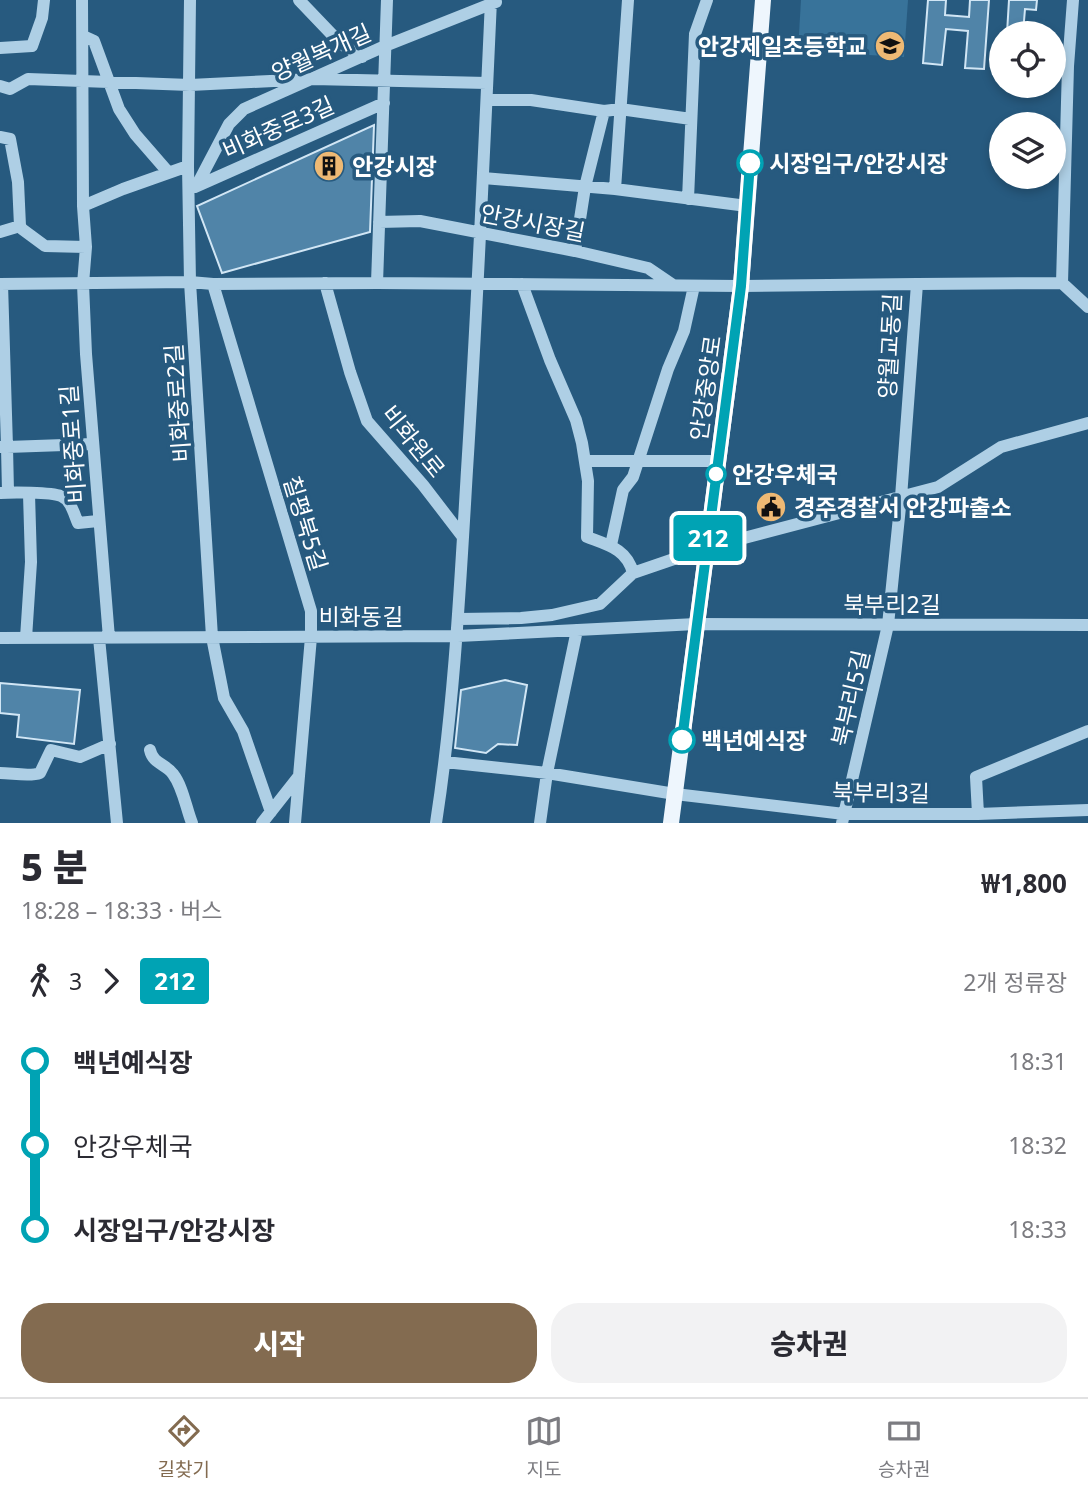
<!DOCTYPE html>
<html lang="ko">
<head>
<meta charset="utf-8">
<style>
  :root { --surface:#fff; --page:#f2f2f3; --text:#2b2b33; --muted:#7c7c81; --line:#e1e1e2; --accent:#836b50 }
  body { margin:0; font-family:"Noto Sans","Noto Sans KR",sans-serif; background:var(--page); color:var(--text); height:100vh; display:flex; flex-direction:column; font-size:26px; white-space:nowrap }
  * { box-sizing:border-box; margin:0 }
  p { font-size:23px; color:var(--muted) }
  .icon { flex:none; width:38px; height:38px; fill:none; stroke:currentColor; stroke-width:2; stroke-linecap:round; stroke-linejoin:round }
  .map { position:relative; height:823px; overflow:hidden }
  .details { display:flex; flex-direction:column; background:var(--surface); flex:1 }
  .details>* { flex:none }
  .badge { padding:0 14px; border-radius:5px; font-size:24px; line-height:46px }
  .buttons { position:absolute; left:989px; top:21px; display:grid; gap:14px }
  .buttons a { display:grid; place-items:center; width:77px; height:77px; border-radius:50%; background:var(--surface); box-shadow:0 4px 10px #0003; font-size:35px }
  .map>.badge { position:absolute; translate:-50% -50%; box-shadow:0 0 0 4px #fff }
  .legs { display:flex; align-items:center; gap:10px; height:77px; padding:0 21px; font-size:23px }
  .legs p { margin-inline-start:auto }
  .overview { display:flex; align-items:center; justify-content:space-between; height:119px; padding:0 21px }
  h1 { font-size:38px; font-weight:800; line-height:52px }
  .action { display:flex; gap:14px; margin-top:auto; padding:14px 21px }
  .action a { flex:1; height:80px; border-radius:28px; background:var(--accent); color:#fff; font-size:28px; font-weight:800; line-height:80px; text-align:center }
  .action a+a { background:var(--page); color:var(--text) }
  ul { padding:0 21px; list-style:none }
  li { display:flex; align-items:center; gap:24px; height:84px; font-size:26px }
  li i { display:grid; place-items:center; width:10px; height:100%; margin:0 9px; background:currentColor }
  li i::after { content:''; width:18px; height:18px; margin:-9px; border:5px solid; border-radius:50%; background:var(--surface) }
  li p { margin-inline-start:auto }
  li:first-child i { background:linear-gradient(#0000 50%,currentColor 0) }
  li:last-child i { background:linear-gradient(currentColor 50%,#0000 0) }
  .dock { display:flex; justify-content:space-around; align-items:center; height:98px; border-top:2px solid var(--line); background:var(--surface); font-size:19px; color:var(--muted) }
  .dock a { display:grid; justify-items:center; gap:4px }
  .dock .selected { color:var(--accent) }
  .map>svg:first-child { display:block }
  .green { fill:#38739a }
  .building { fill:#5084a8; stroke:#d1e6f5; stroke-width:2 }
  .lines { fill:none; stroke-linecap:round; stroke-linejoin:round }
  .minor { stroke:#aecfe5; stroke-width:12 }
  .major { stroke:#eef6fd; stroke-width:16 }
  .line-1-casing { stroke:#fff; stroke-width:16 }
  .line-1 { stroke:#00a3b4; stroke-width:10 }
  .stop-1-dot { fill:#fff; stroke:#00a3b4; stroke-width:3.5 }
  .labels { text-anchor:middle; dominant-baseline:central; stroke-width:7; stroke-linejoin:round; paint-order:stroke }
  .poi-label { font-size:23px; font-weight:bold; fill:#fff; stroke:#275a7f; text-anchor:start }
  .street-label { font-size:23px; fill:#fff; stroke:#275a7f }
  .stop-label { font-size:23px; font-weight:bold; fill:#fff; stroke:#275a7f; text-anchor:start }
</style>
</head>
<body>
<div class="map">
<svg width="1088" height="823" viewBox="0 0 1088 823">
  <rect width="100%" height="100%" fill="#275a7f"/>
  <path class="green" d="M801 0H908L904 57 798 51Z"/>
  <path class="building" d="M928 0H946L945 15 969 17 970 0H989L984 69 965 68 968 31 946 29 942 65 923 63Z
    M1009 0H1037L1036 10 1025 9 1023 33H1007Z
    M374 125 370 232 222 273 197 206Z
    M505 680 527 685 517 745 498 744 486 753 455 748 461 690Z
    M0 683 80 690 74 744 17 737 19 715 0 713Z"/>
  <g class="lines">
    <path class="minor" d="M82 0 83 206 86 247 83 284 86 354 109 638
      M190 0 188 166 190 282 212 637 224 698 243 731 271 812
      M299 0 341 44 362 57
      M83 36 94 41 119 109 135 134 168 172
      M0 48 32 46 42 18 44 0
      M0 86 10 89 28 79 190 85 313 79 487 83
      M487 100H531L604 111
      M0 137 10 139 18 182 20 226 22 229 45 246 86 247
      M483 178 615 189 747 206
      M197 185 229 124 244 109 385 46 496 2
      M195 187 384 103
      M615 189 628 0
      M688 199 695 34 707 0
      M83 206 123 189 188 166
      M379 222 420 221 575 251 648 268 673 285
      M0 232 20 226
      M575 251 585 187 604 111 620 109 691 119
      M325 283 350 372 367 421 423 485 463 537
      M377 283 387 0
      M1062 283 1068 66 1073 0
      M1062 283 1088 307
      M0 284 190 282 213 284 377 283 741 286 917 284 901 497 888 625 842 823
      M2 284 7 447 93 444
      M213 284 311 611V637L299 776 262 823
      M522 284 550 360 576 420 582 443 588 481 587 537C608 545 627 549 633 573
      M917 284 1062 283
      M0 447H7L8 492
      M585 461H718
      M0 493C11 492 51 492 61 496 71 500 74 514 78 523L98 521
      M611 545 623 490 633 477 668 369 684 331 694 286
      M459 619 521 618 552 615 600 604 633 573 706 548 938 487 1001 447 1088 423
      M0 638 458 636 696 624 1088 625
      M26 638 31 562 29 494
      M99 638 117 823
      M150 750C153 764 166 764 173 774 183 787 186 808 192 823
      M445 762 547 773 675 794 844 814H978L1088 810
      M0 773C12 773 30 777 40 773L51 750 80 757 110 744
      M978 814 976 777 1088 731
      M295 823 299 776
      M436 823C454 706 460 588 467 470 477 314 484 157 491 0
      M540 823 547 773 577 630"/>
    <path class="major" d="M671 823 741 286 763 0"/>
  </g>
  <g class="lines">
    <g class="line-1-casing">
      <path id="line-1" d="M682 740 741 286 750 163"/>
    </g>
    <use href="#line-1" class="line-1"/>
  </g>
  <defs>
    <g id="school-disc" transform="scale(1.575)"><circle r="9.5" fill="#eeb974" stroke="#275a7f"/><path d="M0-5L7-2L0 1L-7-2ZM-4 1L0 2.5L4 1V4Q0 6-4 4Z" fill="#111"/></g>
    <g id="building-disc" transform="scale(1.575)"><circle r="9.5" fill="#eeb974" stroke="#275a7f"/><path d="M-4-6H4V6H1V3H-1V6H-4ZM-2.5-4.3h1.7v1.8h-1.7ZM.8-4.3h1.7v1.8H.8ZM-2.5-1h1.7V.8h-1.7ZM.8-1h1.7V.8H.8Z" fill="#111"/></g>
    <g id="civic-disc" transform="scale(1.575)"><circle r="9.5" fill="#eeb974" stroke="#275a7f"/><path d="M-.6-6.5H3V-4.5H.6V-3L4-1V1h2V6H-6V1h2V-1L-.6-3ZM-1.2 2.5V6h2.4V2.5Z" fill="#111"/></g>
  </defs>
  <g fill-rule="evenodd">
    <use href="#school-disc" x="890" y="46"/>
    <use href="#building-disc" x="329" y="166"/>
    <use href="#civic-disc" x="771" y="507"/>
  </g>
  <g class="stop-1-dot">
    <circle cx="750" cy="163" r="12"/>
    <circle cx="716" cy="474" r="9"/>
    <circle cx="682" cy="740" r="12"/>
  </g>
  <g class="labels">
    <g class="poi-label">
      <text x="867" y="46" text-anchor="end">안강제일초등학교</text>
      <text x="352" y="166">안강시장</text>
      <text x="794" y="507">경주경찰서 안강파출소</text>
    </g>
    <g class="street-label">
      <text transform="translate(321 52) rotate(-24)">양월복개길</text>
      <text transform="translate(278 127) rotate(-24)">비화중로3길</text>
      <text transform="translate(533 222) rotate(11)">안강시장길</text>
      <text transform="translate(889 346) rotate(-87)">양월교동길</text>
      <text transform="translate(705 388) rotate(-82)">안강중앙로</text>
      <text transform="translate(177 403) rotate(-94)">비화중로2길</text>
      <text transform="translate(414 441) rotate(51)">비화원로</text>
      <text transform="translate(72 444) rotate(-94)">비화중로1길</text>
      <text transform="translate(306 523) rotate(73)">칠평북5길</text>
      <text x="892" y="604">북부리2길</text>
      <text x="361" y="616">비화동길</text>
      <text transform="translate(850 698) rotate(-77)">북부리5길</text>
      <text transform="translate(881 792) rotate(1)">북부리3길</text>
    </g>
    <g class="stop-label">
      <text x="769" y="163">시장입구/안강시장</text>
      <text x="732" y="474">안강우체국</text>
      <text x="701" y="740">백년예식장</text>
    </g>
  </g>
</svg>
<div class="buttons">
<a><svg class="icon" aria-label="locate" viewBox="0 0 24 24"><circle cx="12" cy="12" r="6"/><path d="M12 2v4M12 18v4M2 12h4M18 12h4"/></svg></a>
<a><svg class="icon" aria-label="layers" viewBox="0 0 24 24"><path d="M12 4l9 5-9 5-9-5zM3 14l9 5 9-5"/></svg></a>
</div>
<b class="badge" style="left:708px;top:538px;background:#00a3b4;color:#fff">212</b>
</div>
<section class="details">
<div class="overview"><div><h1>5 분</h1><p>18:28 – 18:33 · 버스</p></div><b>₩1,800</b></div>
<div class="legs"><svg class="icon" aria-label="walk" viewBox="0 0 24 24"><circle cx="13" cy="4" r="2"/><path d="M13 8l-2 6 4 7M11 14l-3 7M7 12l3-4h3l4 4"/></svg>3<svg class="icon" aria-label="forward" viewBox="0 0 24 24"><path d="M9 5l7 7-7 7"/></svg><b class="badge" style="background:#00a3b4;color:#fff">212</b><p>2개 정류장</p></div>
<ul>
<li><i style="color:#00a3b4"></i><b>백년예식장</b><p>18:31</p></li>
<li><i style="color:#00a3b4"></i><span>안강우체국</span><p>18:32</p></li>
<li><i style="color:#00a3b4"></i><b>시장입구/안강시장</b><p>18:33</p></li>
</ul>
<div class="action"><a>시작</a><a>승차권</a></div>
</section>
<nav class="dock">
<a class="selected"><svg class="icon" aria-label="directions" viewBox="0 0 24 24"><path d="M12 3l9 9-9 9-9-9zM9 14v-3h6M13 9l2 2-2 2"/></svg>길찾기</a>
<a><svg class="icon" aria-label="map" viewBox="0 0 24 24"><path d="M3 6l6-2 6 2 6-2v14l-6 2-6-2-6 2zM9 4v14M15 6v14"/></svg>지도</a>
<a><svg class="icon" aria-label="tickets" viewBox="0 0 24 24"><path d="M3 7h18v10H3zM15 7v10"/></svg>승차권</a>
</nav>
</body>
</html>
